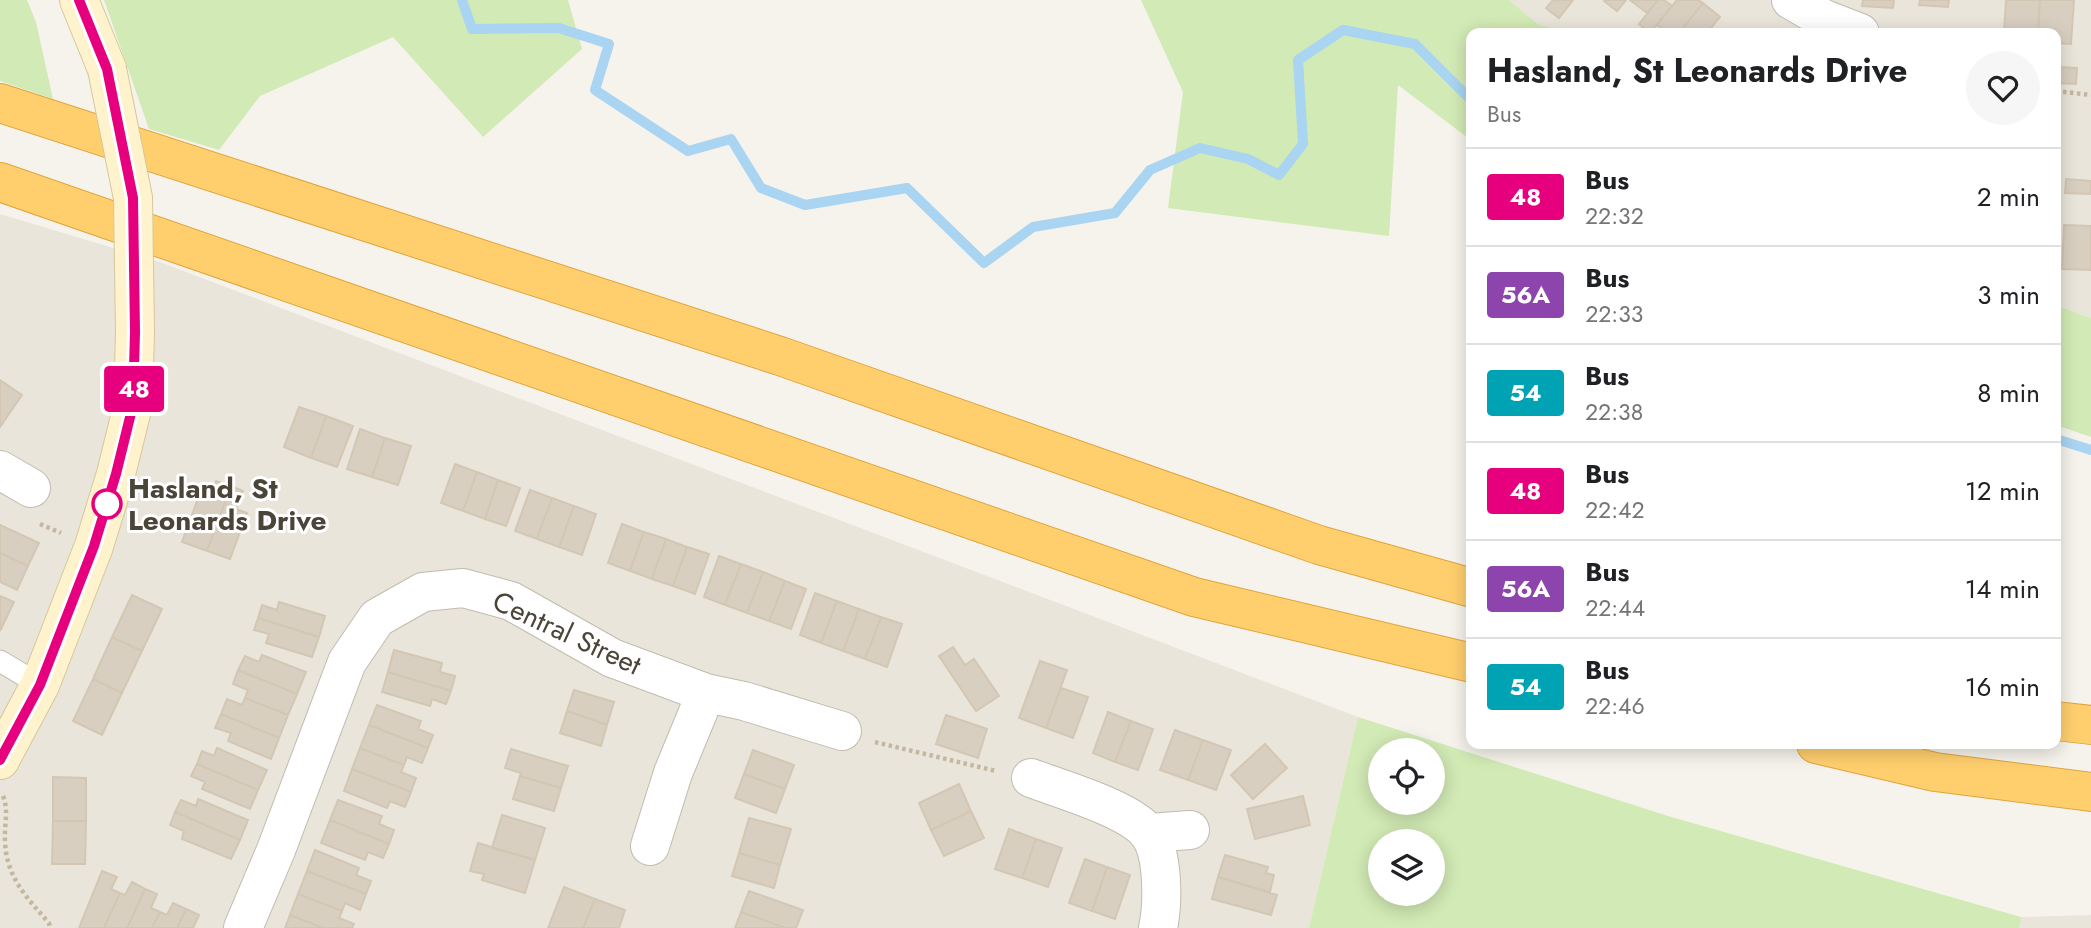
<!DOCTYPE html>
<html lang="en">
<head>
<meta charset="utf-8">
<style>
  :root { --surface:#fff; --page:#f6f6f6; --text:#202124; --muted:#757577; --line:#e0e0e0 }
  body { margin:0; font-family:Jost,sans-serif; background:var(--page); color:var(--text); height:100vh; display:flex; flex-direction:column; font-size:26px; white-space:nowrap }
  * { box-sizing:border-box; margin:0 }
  p { font-size:23px; color:var(--muted) }
  .icon { flex:none; width:38px; height:38px; fill:none; stroke:currentColor; stroke-width:2; stroke-linecap:round; stroke-linejoin:round }
  .map { position:relative; flex:1; overflow:hidden }
  .side { position:absolute; left:1466px; top:28px; width:595px; height:721px; display:flex; flex-direction:column; background:var(--surface); border-radius:14px; box-shadow:0 4px 18px #0003 }
  .side>* { flex:none }
  .badge { padding:0 14px; border-radius:5px; font-size:24px; line-height:46px }
  .buttons { position:absolute; left:1368px; top:738px; display:grid; gap:14px }
  .buttons a { display:grid; place-items:center; width:77px; height:77px; border-radius:50%; background:var(--surface); box-shadow:0 4px 18px #0003; font-size:35px }
  .map>.badge { position:absolute; translate:-50% -50%; box-shadow:0 0 0 4px #fff }
  .round { display:grid; place-items:center; flex:none; width:74px; height:74px; border-radius:37px; background:var(--page) }
  .overview { display:flex; align-items:center; justify-content:space-between; height:119px; padding:0 21px }
  h1 { font-size:33px; font-weight:700; line-height:52px }
  ul { padding:0; list-style:none }
  li { display:flex; align-items:center; gap:21px; height:98px; padding:0 21px; border-top:2px solid var(--line) }
  li div { flex:1 }
  li b { display:block; font-size:26px }
  li em { font-style:normal }
  li .badge { min-width:77px; font-weight:700; text-align:center }
  .map>svg:first-child { display:block }
  .residential { fill:#eae5da }
  .green { fill:#d2eab5; fill-rule:evenodd }
  .lines { fill:none; stroke-linecap:round; stroke-linejoin:round }
  .stream { stroke:#a9d4f2; stroke-width:10 }
  .building { fill:#d8cfc1; stroke:#d3c7b4; stroke-width:2 }
  .lane-casing { stroke:#c2bbae; stroke-width:23 }
  .street-casing { stroke:#c2bbae; stroke-width:40 }
  .secondary-casing { stroke:#d6c79b; stroke-width:40 }
  .highway-casing { stroke:#e0a43c; stroke-width:40 }
  .path { stroke:#c4b79f; stroke-width:4.5; stroke-dasharray:3.5 3.5; stroke-linecap:butt }
  .lane { stroke:#fff; stroke-width:21 }
  .street { stroke:#fff; stroke-width:38 }
  .secondary { stroke:#fff3cd; stroke-width:38 }
  .highway { stroke:#ffcf6e; stroke-width:38 }
  .secondary-bridge-casing { stroke:#d6c79b; stroke-width:40; stroke-linecap:butt }
  .secondary-bridge { stroke:#fff3cd; stroke-width:38 }
  .line-casing { stroke:#fff; stroke-width:16 }
  .line { stroke:#e6007e; stroke-width:10 }
  .stop-dot { fill:#fff; stroke:#e6007e; stroke-width:3.5 }
  .labels { text-anchor:middle; dominant-baseline:central; stroke-width:6; stroke-linejoin:round; paint-order:stroke }
  .stop-label { font-size:28px; font-weight:bold; fill:#4b4439; stroke:#fff; text-anchor:start }
  .street-label { font-size:28px; fill:#4b4439; stroke:#fff }
</style>
</head>
<body>
<div class="map">
<svg width="2091" height="928" viewBox="0 0 2091 928">
  <rect width="100%" height="100%" fill="#f6f3ec"/>
  <path class="residential" d="M1509 0H2091V318L2056 305V33H1567L1538 24Z
    M0 214 160 262 1358 717 1309 928H0Z
    M2091 915V928H2019L2021 917Z"/>
  <path class="green" d="M0 0H27L36 22 53 99 0 81Z
    M104 0H568L582 49 483 137 393 37 260 96 219 150 149 129Z
    M1141 0H1509L1538 24 1567 33H1472V141L1398 85 1389 236 1168 208 1183 92Z
    M2056 305 2091 318V437L2056 425Z
    M1358 717 1668 816 2021 917 2019 928H1309ZM1381 751H1433V803H1381ZM1381 842H1433V894H1381Z"/>
  <g class="lines">
    <path class="stream" d="M462 0 472 29 559 28 609 44 595 90 688 151 731 139 761 188 805 205 907 188 984 263 1033 227 1115 213 1150 170 1200 148 1248 159 1279 175 1303 144 1298 60 1343 30 1415 44 1472 101
      M2056 439 2091 450"/>
  </g>
  <path class="building" d="M1553 0H1573L1559 18 1546 8Z
    M1605 0H1626L1617 11 1604 1Z
    M1630 0H1658L1647 13Z
    M1658 0H1664L1672 6 1650 33 1639 24Z
    M1677 0H1698L1703 3 1679 33H1667L1657 25Z
    M1863 0H1894L1893 8 1862 6Z
    M1920 0H1949L1948 7 1919 5Z
    M2006 0H2040L2038 33H2004Z
    M2040 0H2074L2071 44 2056 43V33H2038Z
    M1703 3 1720 17 1707 33H1679Z
    M2056 67 2077 68 2076 84 2056 83Z
    M2066 179 2091 181V194L2065 193Z
    M2064 225 2091 226V270L2062 269Z
    M0 380 22 395 0 427Z
    M299 407 326 416 311 458 284 447Z
    M326 416 353 426 337 467 311 458Z
    M360 429 385 438 372 477 347 469Z
    M385 438 411 446 398 485 372 477Z
    M455 464 477 472 463 511 441 503Z
    M477 472 498 480 485 519 463 511Z
    M498 480 520 488 506 526 485 519Z
    M216 481 231 486 207 551 182 542 199 496 209 499Z
    M231 486 243 491 236 509 247 513 230 559 207 551Z
    M530 490 552 498 537 539 515 531Z
    M552 498 574 506 559 547 537 539Z
    M574 506 596 514 582 555 559 547Z
    M622 524 644 532 630 571 608 563Z
    M0 525 39 543 28 566 0 553Z
    M644 532 666 539 652 579 630 571Z
    M666 539 687 547 673 586 652 579Z
    M687 547 709 554 695 594 673 586Z
    M0 553 28 566 17 590 0 582Z
    M719 556 741 564 725 605 704 597Z
    M741 564 763 572 747 613 725 605Z
    M763 572 785 581 769 621 747 613Z
    M785 581 806 589 791 629 769 621Z
    M815 593 837 601 821 643 800 635Z
    M132 595 162 609 142 651 112 637Z
    M0 596 14 602 0 631Z
    M837 601 859 609 843 651 821 643Z
    M279 602 325 616 319 637 258 618 262 605 277 610Z
    M859 609 881 617 865 659 843 651Z
    M881 617 902 624 887 667 865 659Z
    M258 618 319 637 312 657 266 643 269 634 254 630Z
    M112 637 142 651 122 693 93 679Z
    M953 647 965 665 974 659 999 696 976 711 939 656Z
    M394 650 442 663 440 672 455 676 451 691 388 672Z
    M262 655 306 672 297 694 238 670 245 656 259 662Z
    M1040 661 1067 670 1046 728 1019 718Z
    M238 670 297 694 288 715 245 698 248 690 233 684Z
    M388 672 451 691 446 704 432 699 430 706 382 692Z
    M93 679 122 693 102 735 73 721Z
    M1061 688 1088 697 1073 738 1046 728Z
    M574 690 614 702 607 725 567 711Z
    M245 698 288 715 279 738 221 714 227 699 242 705Z
    M377 705 421 721 418 729 433 735 428 748 369 725Z
    M567 711 607 725 601 746 560 733Z
    M1108 712 1131 721 1115 762 1093 753Z
    M221 714 279 738 271 759 228 741 231 733 215 728Z
    M946 715 987 729 978 758 936 744Z
    M1131 721 1153 729 1138 770 1115 762Z
    M369 725 428 748 422 763 407 757 404 765 360 748Z
    M1175 730 1203 740 1188 780 1160 770Z
    M1203 740 1231 750 1216 790 1188 780Z
    M1265 744 1287 768 1253 799 1231 775Z
    M217 748 267 770 258 790 197 764 202 751 214 756Z
    M360 748 404 765 401 772 416 778 411 792 352 769Z
    M511 749 568 766 561 788 520 776 521 773 505 768Z
    M753 750 794 765 785 789 744 774Z
    M197 764 258 790 250 809 202 789 205 782 191 776Z
    M352 769 411 792 405 807 390 801 387 808 344 791Z
    M744 774 785 789 776 813 735 798Z
    M520 776 561 788 554 811 513 799Z
    M53 777 86 778V821H53Z
    M959 784 971 811 931 830 919 803Z
    M1303 796 1310 825 1255 839 1247 809Z
    M198 799 248 820 240 840 175 812 181 800 196 806Z
    M338 800 382 816 379 824 394 830 389 844 330 820Z
    M971 811 984 838 944 856 931 830Z
    M175 812 240 840 231 859 182 839 184 831 170 825Z
    M502 815 545 828 535 860 492 848Z
    M749 818 791 829 780 865 739 853Z
    M330 820 389 844 383 858 368 852 365 860 321 843Z
    M53 821H86L85 864H52Z
    M1009 829 1036 839 1022 878 995 869Z
    M1036 839 1062 848 1048 887 1022 878Z
    M478 843 535 860 525 893 482 880 484 874 470 871Z
    M315 850 359 868 356 875 371 881 366 894 307 871Z
    M739 853 780 865 774 888 732 876Z
    M1225 855 1268 867 1266 873 1274 875 1270 892 1218 877Z
    M1085 859 1107 867 1092 911 1069 903Z
    M1107 867 1130 875 1115 919 1092 911Z
    M102 871 117 877 111 889 120 893 104 928H79Z
    M307 871 366 894 360 910 345 903 342 911 298 894Z
    M1218 877 1277 895 1271 915 1212 899Z
    M132 882 145 889 127 928H104L120 893 125 895Z
    M564 887 595 899 583 928H548Z
    M145 889 157 894 151 908 160 912 152 928H127Z
    M749 891 803 910 796 928H786L741 912Z
    M298 894 342 911 339 918 354 924 352 928H323L290 915Z
    M595 899 625 910 619 928H583Z
    M173 903 186 909 177 928H152L160 912 167 915Z
    M186 909 199 915 193 928H177Z
    M741 912 786 928H735Z
    M290 915 323 928H285Z"/>
  <g class="lines">
    <g class="lane-casing">
      <path id="lane" d="M0 661 40 685"/>
    </g>
    <g class="street-casing">
      <path id="street" d="M1791 0 1824 19 1860 33
        M0 470 31 488
        M1031 778C1060 789 1130 809 1148 833 1164 853 1163 904 1158 928
        M1149 833 1190 830
        M650 846 673 773 706 693
        M243 928 276 850 347 662 377 618 423 592 463 588 511 601 612 658 706 693 744 701 842 731"/>
    </g>
    <g class="secondary-casing">
      <path id="secondary" d="M79 0 107 69
        M0 760 40 685 94 546 116 474 133 405 135 332"/>
    </g>
    <g class="highway-casing">
      <path id="highway" d="M0 103 780 356 1319 545 1472 588
        M0 182 1194 597 1472 663
        M2056 721 2091 725
        M1816 744 1935 772 2091 792"/>
    </g>
    <path class="path" d="M2056 91 2091 95
      M40 524 61 533
      M875 742 996 771
      M3 796C9 810 4 826 5 841 6 877 27 898 49 923L50 928"/>
    <use href="#lane" class="lane"/>
    <use href="#street" class="street"/>
    <use href="#secondary" class="secondary"/>
    <use href="#highway" class="highway"/>
    <g class="secondary-bridge-casing">
      <path id="secondary-bridge" d="M107 69 133 198 135 332"/>
    </g>
    <use href="#secondary-bridge" class="secondary-bridge"/>
  </g>
  <g class="lines">
    <g class="line-casing">
      <path id="line" d="M0 760 40 685 94 546 116 474 133 405 135 332 133 198 107 69 79 0"/>
    </g>
    <use href="#line" class="line"/>
  </g>
  <circle class="stop-dot" cx="107" cy="504" r="14"/>
  <g class="labels">
    <g class="stop-label">
      <text x="128" y="488">Hasland, St<tspan x="128" dy="32">Leonards Drive</tspan></text>
    </g>
    <g class="street-label">
      <text transform="translate(567 633) rotate(25)">Central Street</text>
    </g>
  </g>
</svg>
<div class="buttons">
<a><svg class="icon" aria-label="locate" viewBox="0 0 24 24"><circle cx="12" cy="12" r="6"/><path d="M12 2v4M12 18v4M2 12h4M18 12h4"/></svg></a>
<a><svg class="icon" aria-label="layers" viewBox="0 0 24 24"><path d="M12 4l9 5-9 5-9-5zM3 14l9 5 9-5"/></svg></a>
</div>
<b class="badge" style="left:134px;top:389px;background:#e6007e;color:#fff">48</b>
<section class="side">
<div class="overview"><div><h1>Hasland, St Leonards Drive</h1><p>Bus</p></div><a class="round"><svg class="icon" aria-label="heart" viewBox="0 0 24 24"><path d="M12 20l-8-8c-3-5 5-10 8-4 3-6 11-1 8 4z"/></svg></a></div>
<ul>
<li><span class="badge" style="background:#e6007e;color:#fff">48</span><div><b>Bus</b><p>22:32</p></div><em>2 min</em></li>
<li><span class="badge" style="background:#8e44ad;color:#fff">56A</span><div><b>Bus</b><p>22:33</p></div><em>3 min</em></li>
<li><span class="badge" style="background:#00a3b4;color:#fff">54</span><div><b>Bus</b><p>22:38</p></div><em>8 min</em></li>
<li><span class="badge" style="background:#e6007e;color:#fff">48</span><div><b>Bus</b><p>22:42</p></div><em>12 min</em></li>
<li><span class="badge" style="background:#8e44ad;color:#fff">56A</span><div><b>Bus</b><p>22:44</p></div><em>14 min</em></li>
<li><span class="badge" style="background:#00a3b4;color:#fff">54</span><div><b>Bus</b><p>22:46</p></div><em>16 min</em></li>
</ul>
</section>
</div>
</body>
</html>
